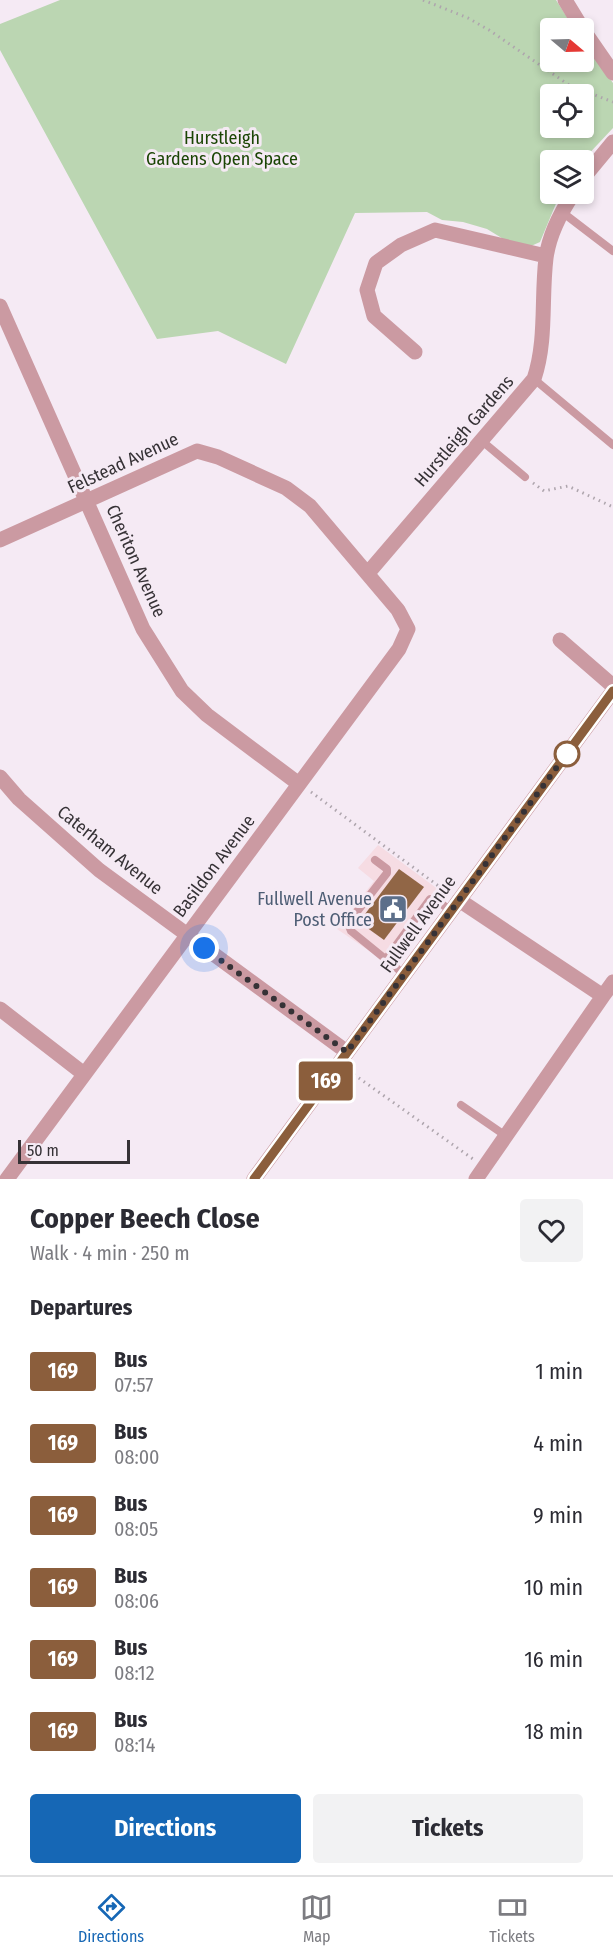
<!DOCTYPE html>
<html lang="en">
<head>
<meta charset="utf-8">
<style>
  :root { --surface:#fff; --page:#f2f2f3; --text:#2b2b33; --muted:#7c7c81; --line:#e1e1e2; --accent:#1667b5 }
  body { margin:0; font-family:"Fira Sans Condensed",sans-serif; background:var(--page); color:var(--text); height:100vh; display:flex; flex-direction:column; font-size:22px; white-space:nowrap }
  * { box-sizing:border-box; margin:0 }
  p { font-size:20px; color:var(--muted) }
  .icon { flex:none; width:33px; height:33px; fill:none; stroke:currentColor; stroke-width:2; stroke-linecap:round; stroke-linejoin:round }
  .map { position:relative; height:1179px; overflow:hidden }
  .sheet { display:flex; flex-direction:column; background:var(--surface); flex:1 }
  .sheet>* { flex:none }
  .badge { padding:0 12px; border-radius:4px; font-size:21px; line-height:39px }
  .needle { width:39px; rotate:109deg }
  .fabs { position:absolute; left:540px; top:18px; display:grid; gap:12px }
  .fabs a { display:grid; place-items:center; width:54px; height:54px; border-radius:6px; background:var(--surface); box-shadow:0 3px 9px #0003; font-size:30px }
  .scale { position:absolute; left:18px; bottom:15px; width:112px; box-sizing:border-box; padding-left:6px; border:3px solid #363236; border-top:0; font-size:16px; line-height:21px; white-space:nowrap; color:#363236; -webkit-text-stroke:4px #f5eaf4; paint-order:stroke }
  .you { position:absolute; width:30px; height:30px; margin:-15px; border:4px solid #fff; border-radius:50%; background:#1a73e8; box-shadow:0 0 0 9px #1a73e833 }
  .map>.badge { position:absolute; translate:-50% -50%; box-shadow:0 0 0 3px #fff }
  h2 { padding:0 30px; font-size:22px; line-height:54px }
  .round { display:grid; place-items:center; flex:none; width:63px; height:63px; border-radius:6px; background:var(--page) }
  .head { display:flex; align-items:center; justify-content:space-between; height:102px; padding:0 30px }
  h1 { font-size:28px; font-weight:700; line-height:45px }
  .primary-button { display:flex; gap:12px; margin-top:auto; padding:12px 30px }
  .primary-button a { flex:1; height:69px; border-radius:6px; background:var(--accent); color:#fff; font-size:24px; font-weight:700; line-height:69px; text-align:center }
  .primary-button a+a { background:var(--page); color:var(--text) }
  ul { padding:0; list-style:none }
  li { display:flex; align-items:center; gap:18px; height:72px; padding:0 30px }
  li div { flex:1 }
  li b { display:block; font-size:22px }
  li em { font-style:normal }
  li .badge { min-width:66px; font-weight:700; text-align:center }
  .tab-bar { display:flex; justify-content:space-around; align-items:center; height:84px; border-top:2px solid var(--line); background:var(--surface); font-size:16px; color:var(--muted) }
  .tab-bar a { display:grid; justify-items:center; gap:3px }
  .tab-bar .selected { color:var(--accent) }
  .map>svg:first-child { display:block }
  .commercial { fill:#f6dce3 }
  .green { fill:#bbd6b2; fill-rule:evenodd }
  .building { fill:#916646 }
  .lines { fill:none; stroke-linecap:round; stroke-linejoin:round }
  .path { stroke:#aea5ad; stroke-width:3; stroke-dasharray:1.5 4.5; stroke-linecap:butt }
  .lane { stroke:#cb9aa2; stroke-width:8 }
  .street { stroke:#cb9aa2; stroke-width:15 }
  .line-casing { stroke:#fff; stroke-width:14 }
  .line { stroke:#8b5e3c; stroke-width:9 }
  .walk { stroke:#363236; stroke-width:6; stroke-dasharray:0 10.8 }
  .stop-dot { fill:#fff; stroke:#8b5e3c; stroke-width:3 }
  .labels { text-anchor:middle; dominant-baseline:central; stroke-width:6; stroke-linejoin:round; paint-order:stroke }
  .park-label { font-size:18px; fill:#1a4504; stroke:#f5eaf4 }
  .street-label { font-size:18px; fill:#363236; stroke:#f5eaf4 }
  .service-label { font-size:18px; fill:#4e5e75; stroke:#f5eaf4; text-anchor:end }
</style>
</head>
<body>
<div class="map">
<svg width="613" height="1179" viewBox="0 0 613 1179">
  <rect width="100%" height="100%" fill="#f5eaf4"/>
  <path class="commercial" d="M378 845 439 890 387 963 337 929 374 881 358 868Z"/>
  <path class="green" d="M60 0H556L574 28H550V62H584V43L613 83V128L583 160H550V194H560L540 242 531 246 505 240 487 229 463 222 442 220 427 212 355 213 286 364 218 331 157 339 0 50V24ZM550 94H584V128H550Z"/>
  <path class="building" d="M399 869 424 887 384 940 359 922Z"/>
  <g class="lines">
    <path class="path" d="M423 0 468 18 489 30 569 85 613 102
      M533 483 544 491 568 486 613 507
      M311 792 448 893
      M349 1071 473 1159"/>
    <path class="lane" d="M562 212 613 251
      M534 379 613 445
      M482 441 525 477
      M375 860 387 869V873L352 918 349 926 351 931 405 975
      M386 959 430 899H435L451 911
      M461 1105 506 1136"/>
    <path class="street" d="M565 0 582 28
      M584 31 613 73
      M584 177 613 142
      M0 306 143 629 182 691 207 715 299 784
      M415 352 374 316 367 290 376 263 401 245 435 230 546 256
      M0 540 197 451 218 457 286 488 310 506 398 610 408 629 399 649 7 1179
      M368 573 534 379C547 340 541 299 546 258 549 236 561 212 573 194
      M560 640 613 686
      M0 777 19 799 99 870 347 1052
      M459 900 603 996 613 982
      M0 1009 84 1074
      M254 1179 613 691
      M476 1179 603 996"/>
  </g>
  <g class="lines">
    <g class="line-casing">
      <path id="line" d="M254 1179 613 691"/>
    </g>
    <use href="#line" class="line"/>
    <path class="walk" d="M204 948 347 1052 571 748 567 754"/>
  </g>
  <defs>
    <g id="civic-square" transform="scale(1.5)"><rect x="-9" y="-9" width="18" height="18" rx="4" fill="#5c6f8a" stroke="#f5eaf4"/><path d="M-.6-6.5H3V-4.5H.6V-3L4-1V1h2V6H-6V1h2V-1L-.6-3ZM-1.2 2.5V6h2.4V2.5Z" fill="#fff"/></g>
  </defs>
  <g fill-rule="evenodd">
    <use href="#civic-square" x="393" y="909"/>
  </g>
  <circle class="stop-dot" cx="567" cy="754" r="12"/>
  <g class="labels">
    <g class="park-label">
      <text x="222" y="138">Hurstleigh<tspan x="222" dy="21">Gardens Open Space</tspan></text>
    </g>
    <g class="street-label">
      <text transform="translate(464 431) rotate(-49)">Hurstleigh Gardens</text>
      <text transform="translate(123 463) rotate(-25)">Felstead Avenue</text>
      <text transform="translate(136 561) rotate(66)">Cheriton Avenue</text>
      <text transform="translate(110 850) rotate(39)">Caterham Avenue</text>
      <text transform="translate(214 866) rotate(-53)">Basildon Avenue</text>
      <text transform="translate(418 924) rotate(-54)">Fullwell Avenue</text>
    </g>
    <g class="service-label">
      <text x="372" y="899">Fullwell Avenue<tspan x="372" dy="21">Post Office</tspan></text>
    </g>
  </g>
</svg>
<div class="fabs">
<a><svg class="needle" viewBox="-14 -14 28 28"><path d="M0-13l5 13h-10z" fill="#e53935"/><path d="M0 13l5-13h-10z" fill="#7c7c81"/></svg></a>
<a><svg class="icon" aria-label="locate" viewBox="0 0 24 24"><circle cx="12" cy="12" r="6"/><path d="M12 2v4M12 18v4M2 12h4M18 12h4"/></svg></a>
<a><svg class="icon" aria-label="layers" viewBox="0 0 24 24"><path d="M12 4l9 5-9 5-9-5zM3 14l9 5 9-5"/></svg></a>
</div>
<div class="scale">50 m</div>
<div class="you" style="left:204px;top:948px"></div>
<b class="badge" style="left:326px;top:1081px;background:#8b5e3c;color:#fff">169</b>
</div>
<section class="sheet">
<div class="head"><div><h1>Copper Beech Close</h1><p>Walk · 4 min · 250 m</p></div><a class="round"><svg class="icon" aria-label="heart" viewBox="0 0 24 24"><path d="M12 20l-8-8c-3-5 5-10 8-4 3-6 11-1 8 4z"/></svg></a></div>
<h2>Departures</h2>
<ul>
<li><span class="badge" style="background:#8b5e3c;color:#fff">169</span><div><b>Bus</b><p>07:57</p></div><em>1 min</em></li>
<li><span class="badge" style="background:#8b5e3c;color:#fff">169</span><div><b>Bus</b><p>08:00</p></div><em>4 min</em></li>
<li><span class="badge" style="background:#8b5e3c;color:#fff">169</span><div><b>Bus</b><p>08:05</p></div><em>9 min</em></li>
<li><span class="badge" style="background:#8b5e3c;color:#fff">169</span><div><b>Bus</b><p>08:06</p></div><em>10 min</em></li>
<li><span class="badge" style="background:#8b5e3c;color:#fff">169</span><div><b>Bus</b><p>08:12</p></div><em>16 min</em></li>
<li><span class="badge" style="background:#8b5e3c;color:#fff">169</span><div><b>Bus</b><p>08:14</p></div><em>18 min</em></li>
</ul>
<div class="primary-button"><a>Directions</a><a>Tickets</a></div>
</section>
<nav class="tab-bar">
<a class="selected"><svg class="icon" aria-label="directions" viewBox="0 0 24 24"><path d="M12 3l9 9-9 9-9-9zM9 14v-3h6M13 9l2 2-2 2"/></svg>Directions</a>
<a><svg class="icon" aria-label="map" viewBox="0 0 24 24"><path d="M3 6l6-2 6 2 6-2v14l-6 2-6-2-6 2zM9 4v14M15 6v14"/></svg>Map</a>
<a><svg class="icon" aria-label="tickets" viewBox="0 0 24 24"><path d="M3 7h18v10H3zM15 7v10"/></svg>Tickets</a>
</nav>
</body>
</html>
